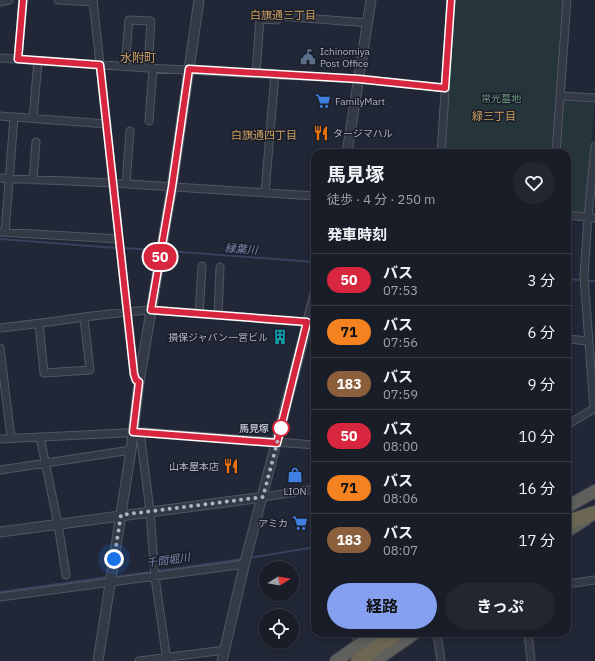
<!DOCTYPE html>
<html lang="ja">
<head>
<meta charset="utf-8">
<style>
  :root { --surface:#191d28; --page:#222630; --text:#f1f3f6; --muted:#9fa2a8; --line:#373b45; --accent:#859ff1 }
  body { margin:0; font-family:"IBM Plex Sans","Noto Sans JP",sans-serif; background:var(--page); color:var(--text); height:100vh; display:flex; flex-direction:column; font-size:15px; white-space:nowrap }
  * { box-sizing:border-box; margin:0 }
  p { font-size:13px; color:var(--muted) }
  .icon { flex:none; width:22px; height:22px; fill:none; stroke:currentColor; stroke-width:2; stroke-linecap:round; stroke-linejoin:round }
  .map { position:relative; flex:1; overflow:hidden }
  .drawer { position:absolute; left:311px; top:149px; width:260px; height:488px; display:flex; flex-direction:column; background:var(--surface); border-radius:12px; box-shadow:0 2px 6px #0003,0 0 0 1px var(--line) }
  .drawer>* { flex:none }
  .badge { padding:0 8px; border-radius:13px; font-size:14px; line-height:26px }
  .needle { width:26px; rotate:79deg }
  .controls { position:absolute; left:259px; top:561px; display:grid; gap:8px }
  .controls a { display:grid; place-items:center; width:40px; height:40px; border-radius:50%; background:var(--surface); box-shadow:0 2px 6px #0003,0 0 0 1px var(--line); font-size:20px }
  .you { position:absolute; width:20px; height:20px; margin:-10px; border:3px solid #fff; border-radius:50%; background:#1a73e8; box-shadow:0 0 0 6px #1a73e833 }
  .map>.badge { position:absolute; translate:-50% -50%; box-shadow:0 0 0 2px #fff }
  h2 { padding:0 16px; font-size:15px; line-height:36px }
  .round { display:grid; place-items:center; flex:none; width:42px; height:42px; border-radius:21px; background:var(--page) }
  .headline { display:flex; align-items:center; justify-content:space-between; height:68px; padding:0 16px }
  h1 { font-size:19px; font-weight:700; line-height:30px }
  .action { display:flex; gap:8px; margin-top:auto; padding:8px 16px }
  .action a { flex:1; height:46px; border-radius:24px; background:var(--accent); color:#111; font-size:16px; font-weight:700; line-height:46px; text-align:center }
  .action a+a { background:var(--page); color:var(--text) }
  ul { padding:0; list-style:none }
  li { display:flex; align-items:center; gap:12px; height:52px; padding:0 16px; border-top:1px solid var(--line) }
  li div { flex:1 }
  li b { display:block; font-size:15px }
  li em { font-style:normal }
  li .badge { min-width:44px; font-weight:700; text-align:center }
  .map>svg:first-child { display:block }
  .green { fill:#26353a }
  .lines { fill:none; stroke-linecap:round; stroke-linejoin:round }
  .stream { stroke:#37415e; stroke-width:2 }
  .minor-casing { stroke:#525664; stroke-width:9 }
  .tertiary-casing { stroke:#525664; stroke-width:11 }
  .trunk-casing { stroke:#3f4351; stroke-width:14 }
  .motorway-casing { stroke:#3f4351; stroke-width:16 }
  .minor { stroke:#343946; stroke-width:7 }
  .tertiary { stroke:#343946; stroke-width:9 }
  .trunk { stroke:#5f5f5c; stroke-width:12 }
  .motorway { stroke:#6c6652; stroke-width:14 }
  .line-casing { stroke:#fff; stroke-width:9 }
  .line { stroke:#d7263d; stroke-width:6 }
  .walk { stroke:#aeb3c3; stroke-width:4; stroke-dasharray:0 7.2 }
  .stop-dot { fill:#fff; stroke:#d7263d; stroke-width:2 }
  .labels { text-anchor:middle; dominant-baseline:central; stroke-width:3; stroke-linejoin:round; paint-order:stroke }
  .poi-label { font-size:10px; fill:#aeb3c3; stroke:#1a1e2b; text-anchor:start }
  .park-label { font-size:10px; fill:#689278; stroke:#1a1e2b }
  .stop-label { font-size:10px; font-weight:bold; fill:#aeb3c3; stroke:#1a1e2b; text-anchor:end }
  .neighbourhood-label { font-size:11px; fill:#cda060; stroke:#1a1e2b }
  .water-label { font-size:11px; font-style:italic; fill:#7886aa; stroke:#1a1e2b }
  .quarter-label { font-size:12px; fill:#cda060; stroke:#1a1e2b }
</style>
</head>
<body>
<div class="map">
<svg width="595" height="661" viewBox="0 0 595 661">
  <rect width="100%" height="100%" fill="#212736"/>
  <path class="green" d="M455 0H563L556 101 595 103 584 215 567 214V153H443Z"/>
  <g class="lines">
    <path class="stream" d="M0 239 117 248
      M124 248 154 250
      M167 251 315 262
      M567 279 581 280
      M589 281H595
      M249 558 315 547
      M114 577 243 559
      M0 592 108 577"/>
    <g class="minor-casing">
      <path id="minor" d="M58 0 93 2
        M93 0 134 374 136 380 139 382
        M0 2 9 0
        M0 58 148 68 359 79 445 88
        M18 59 23 0
        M125 66 129 20 151 21 148 68
        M256 73 260 19 277 20 280 16 368 23
        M561 96 595 98
        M0 116 107 124
        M33 118 38 61
        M149 121 153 68
        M441 153 451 0
        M556 153 567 0
        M0 178 113 183 315 196
        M33 180 36 142
        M126 184 130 131
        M265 193 275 74
        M567 215 595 218
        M0 232 119 239
        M5 232 14 117
        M199 314 202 266
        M218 315 220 267
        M39 324 44 373 90 370 84 318
        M0 328C50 323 101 313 151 310L315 323
        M567 339 589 341
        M0 348 11 438
        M594 409 584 277 588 217 595 146
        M567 425 595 408
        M140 432 150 511 155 577 167 661
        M40 437 58 524 66 575
        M0 439 144 432 315 445
        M0 470 131 450
        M263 497 315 489
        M567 584 595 580
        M0 597 245 564
        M356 633 358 645
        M437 633 441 661
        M528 633 531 661
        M139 661 225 650"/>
    </g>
    <g class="tertiary-casing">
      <path id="tertiary" d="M347 153 371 0
        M0 532 263 497
        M98 661 131 450 139 382 172 187 199 0
        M222 661 245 562 315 294"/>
    </g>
    <g class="trunk-casing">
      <path id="trunk" d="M567 507 595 491
        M567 531 586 519
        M336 661 376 633
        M375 661 415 633"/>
    </g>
    <g class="motorway-casing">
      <path id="motorway" d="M567 522 595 513
        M358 661 397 633"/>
    </g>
    <use href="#minor" class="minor"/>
    <use href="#tertiary" class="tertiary"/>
    <use href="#trunk" class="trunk"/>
    <use href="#motorway" class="motorway"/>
  </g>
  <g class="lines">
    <g class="line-casing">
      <path id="line" d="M23 0 18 59 100 65 134 374 136 380 139 382 133 432 277 443 307 322 151 310 172 187 189 69 359 79 445 88 451 0"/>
    </g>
    <use href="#line" class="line"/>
    <path class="walk" d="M114 559 121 515 263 497 281 428"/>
  </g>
  <defs>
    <g id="civic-bare" transform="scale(1.2)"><path d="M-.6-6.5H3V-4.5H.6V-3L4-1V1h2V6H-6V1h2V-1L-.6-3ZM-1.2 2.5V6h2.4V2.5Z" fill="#5c6f8a" stroke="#1a1e2b" stroke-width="2.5" paint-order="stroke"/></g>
    <g id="supermarket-bare" transform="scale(1.2)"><path d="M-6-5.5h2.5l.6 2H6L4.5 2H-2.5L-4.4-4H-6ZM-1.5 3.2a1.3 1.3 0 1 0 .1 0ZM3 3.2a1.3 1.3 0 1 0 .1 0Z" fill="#3f7fe0" stroke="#1a1e2b" stroke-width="2.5" paint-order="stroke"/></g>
    <g id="restaurant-bare" transform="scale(1.2)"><path d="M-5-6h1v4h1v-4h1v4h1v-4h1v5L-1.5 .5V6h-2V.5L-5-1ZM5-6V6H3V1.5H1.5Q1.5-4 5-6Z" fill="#e8710a" stroke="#1a1e2b" stroke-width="2.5" paint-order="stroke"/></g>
    <g id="building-bare" transform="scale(1.2)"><path d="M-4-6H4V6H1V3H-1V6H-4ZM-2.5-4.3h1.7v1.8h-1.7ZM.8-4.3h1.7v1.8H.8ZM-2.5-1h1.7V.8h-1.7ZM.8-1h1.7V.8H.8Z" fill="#0f9aa8" stroke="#1a1e2b" stroke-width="2.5" paint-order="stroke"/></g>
    <g id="shop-bare" transform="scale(1.2)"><path d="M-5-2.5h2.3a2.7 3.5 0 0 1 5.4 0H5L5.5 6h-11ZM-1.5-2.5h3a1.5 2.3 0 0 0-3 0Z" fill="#3f7fe0" stroke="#1a1e2b" stroke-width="2.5" paint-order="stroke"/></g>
  </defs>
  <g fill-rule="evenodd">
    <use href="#civic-bare" x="308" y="57"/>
    <use href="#supermarket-bare" x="323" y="101"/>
    <use href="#restaurant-bare" x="321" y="133"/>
    <use href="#building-bare" x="280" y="337"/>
    <use href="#restaurant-bare" x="231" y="466"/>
    <use href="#shop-bare" x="295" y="475"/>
    <use href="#supermarket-bare" x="300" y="523"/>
  </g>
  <circle class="stop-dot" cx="281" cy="428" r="8"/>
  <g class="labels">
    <g class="poi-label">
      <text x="320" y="51">Ichinomiya<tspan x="320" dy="12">Post Office</tspan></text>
      <text x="335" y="101">FamilyMart</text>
      <text x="333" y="133">タージマハル</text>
      <text x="268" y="337" text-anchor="end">損保ジャパン一宮ビル</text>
      <text x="219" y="466" text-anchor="end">山本屋本店</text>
      <text x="295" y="491" text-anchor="middle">LION</text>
      <text x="288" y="523" text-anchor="end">アミカ</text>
    </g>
    <g class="park-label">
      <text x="501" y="98">常光墓地</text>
    </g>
    <g class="stop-label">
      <text x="269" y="428">馬見塚</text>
    </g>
    <g class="neighbourhood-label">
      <text x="283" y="15">白旗通三丁目</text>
      <text x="494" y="116">緑三丁目</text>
      <text x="264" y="135">白旗通四丁目</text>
    </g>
    <g class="water-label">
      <text transform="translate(241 249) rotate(4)">縁葉川</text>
      <text transform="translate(168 560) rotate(-8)">千間堀川</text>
    </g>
    <g class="quarter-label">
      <text x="138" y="57">水附町</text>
    </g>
  </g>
</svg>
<div class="controls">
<a><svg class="needle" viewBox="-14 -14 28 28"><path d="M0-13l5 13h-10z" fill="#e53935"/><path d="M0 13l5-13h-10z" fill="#9fa2a8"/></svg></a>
<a><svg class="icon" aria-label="locate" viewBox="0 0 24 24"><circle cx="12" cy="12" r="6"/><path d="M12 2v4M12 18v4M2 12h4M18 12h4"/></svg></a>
</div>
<div class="you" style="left:114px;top:559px"></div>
<b class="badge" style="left:160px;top:257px;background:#d7263d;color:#fff">50</b>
<section class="drawer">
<div class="headline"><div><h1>馬見塚</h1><p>徒歩 · 4 分 · 250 m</p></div><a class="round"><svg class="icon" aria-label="heart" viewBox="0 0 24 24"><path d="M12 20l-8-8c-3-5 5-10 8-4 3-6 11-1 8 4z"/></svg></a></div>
<h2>発車時刻</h2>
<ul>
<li><span class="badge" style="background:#d7263d;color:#fff">50</span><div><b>バス</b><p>07:53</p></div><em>3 分</em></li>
<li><span class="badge" style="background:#f58220;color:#111">71</span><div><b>バス</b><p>07:56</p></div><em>6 分</em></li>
<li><span class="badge" style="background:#8b5e3c;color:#fff">183</span><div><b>バス</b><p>07:59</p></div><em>9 分</em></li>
<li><span class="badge" style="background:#d7263d;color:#fff">50</span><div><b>バス</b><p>08:00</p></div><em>10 分</em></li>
<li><span class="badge" style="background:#f58220;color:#111">71</span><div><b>バス</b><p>08:06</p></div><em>16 分</em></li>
<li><span class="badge" style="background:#8b5e3c;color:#fff">183</span><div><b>バス</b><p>08:07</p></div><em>17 分</em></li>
</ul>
<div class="action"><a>経路</a><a>きっぷ</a></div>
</section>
</div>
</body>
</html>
